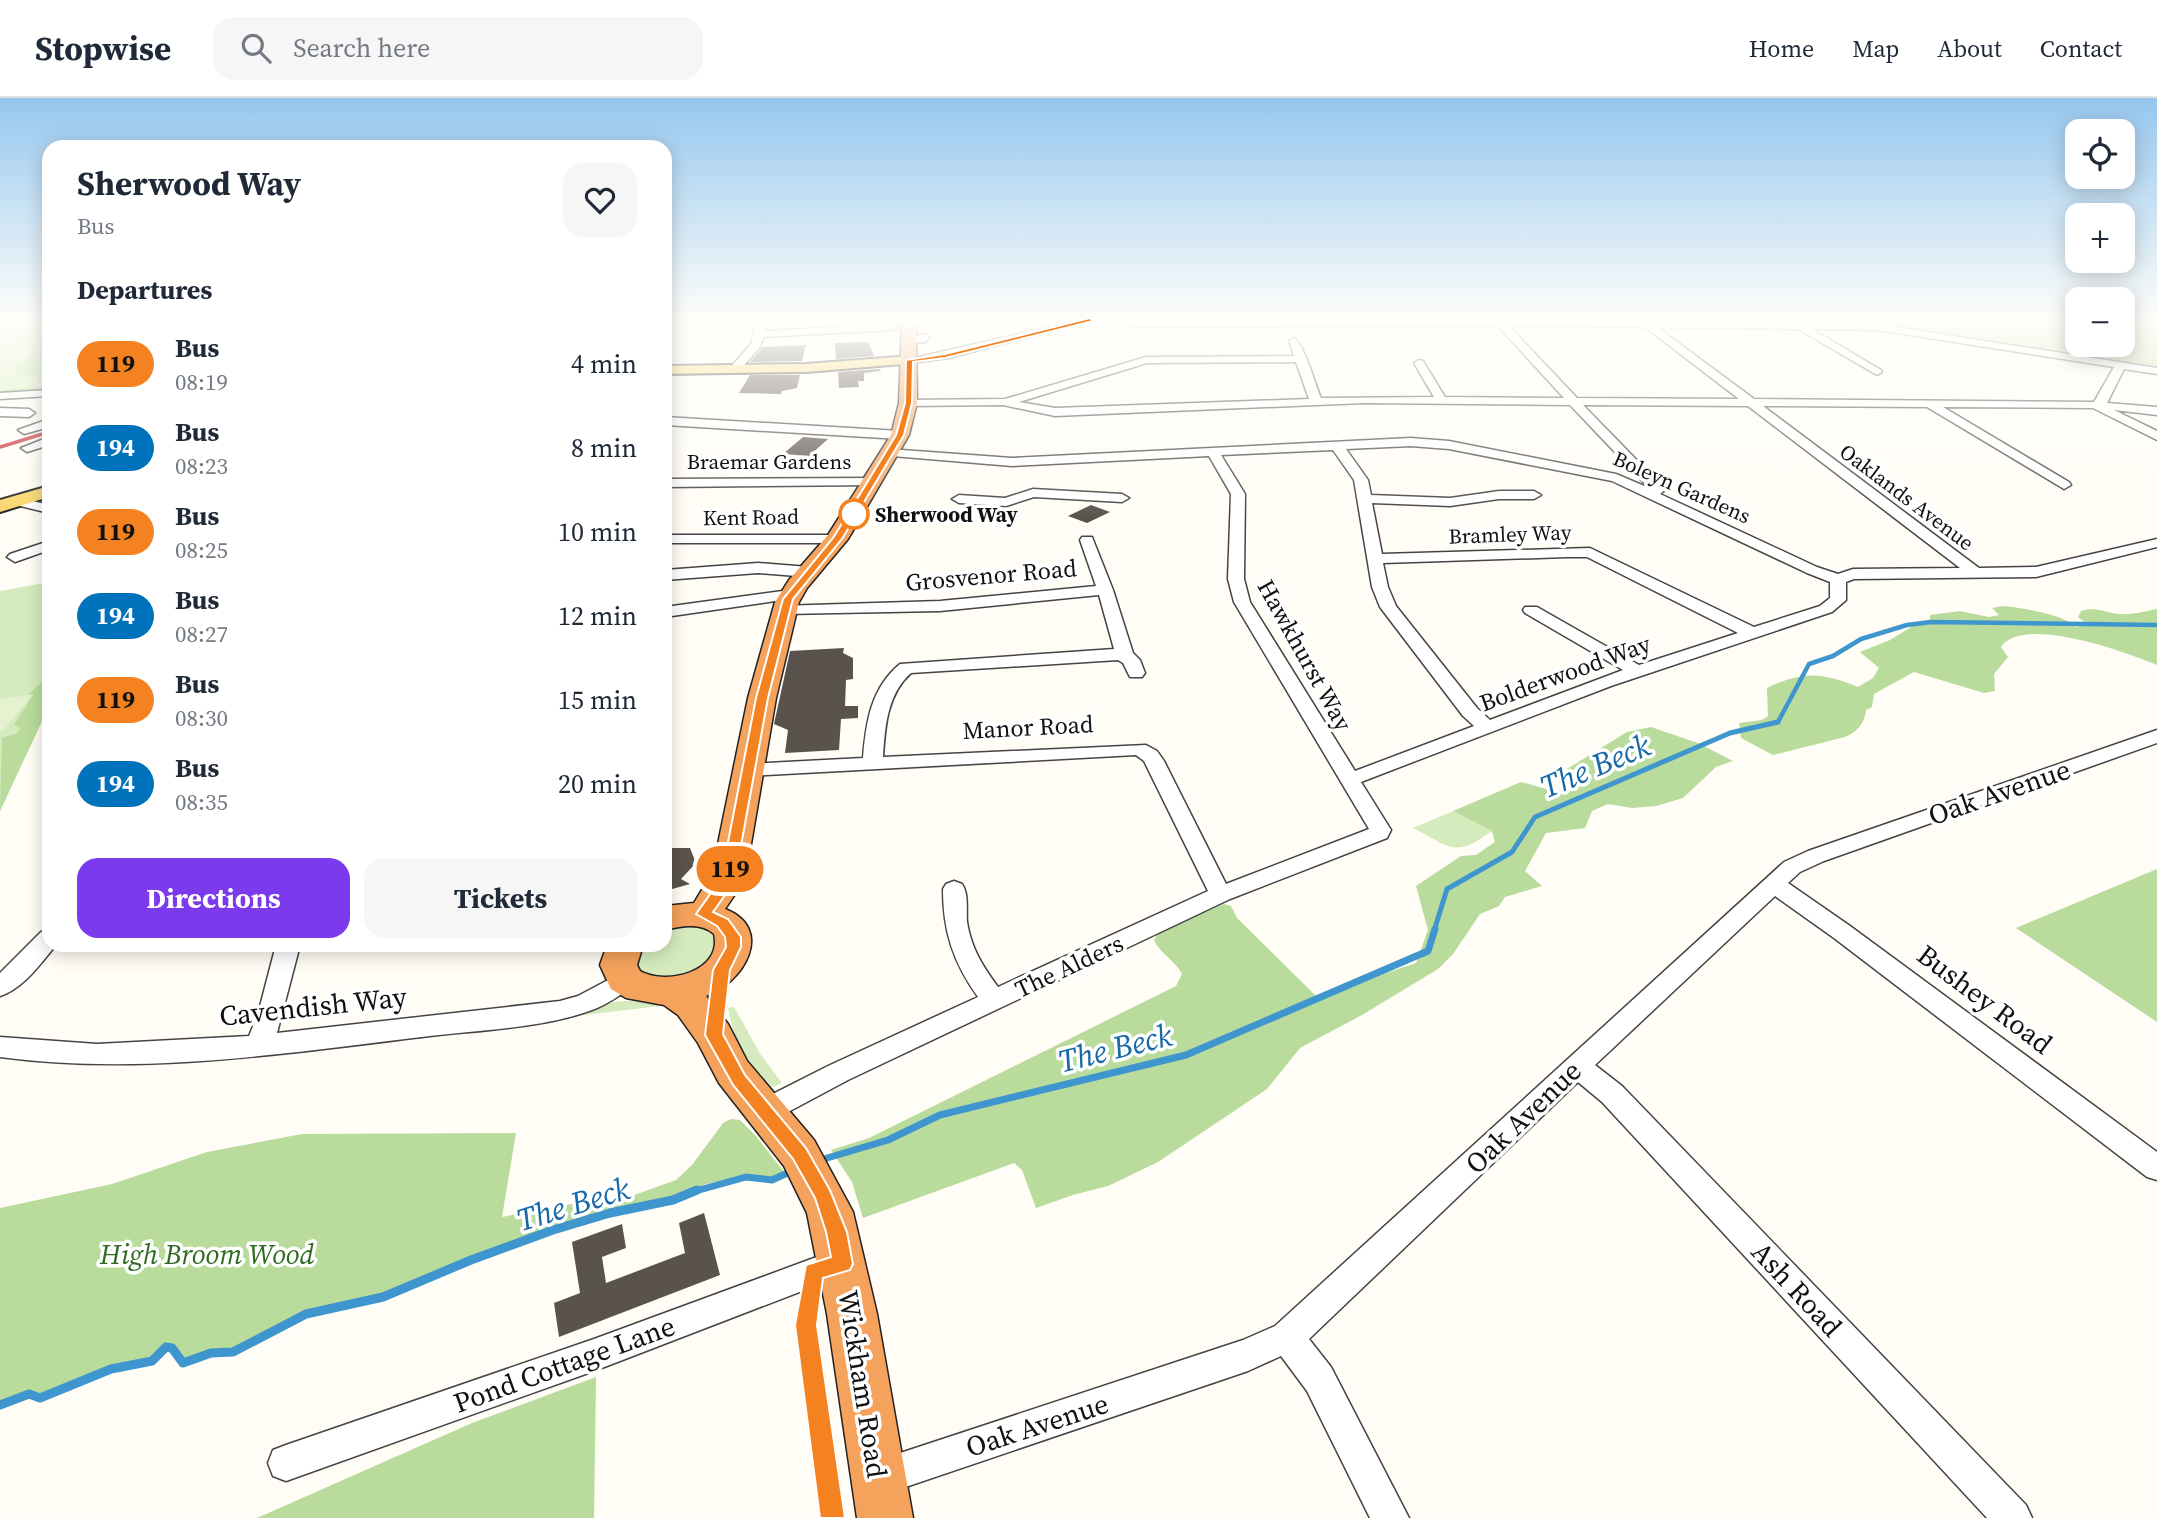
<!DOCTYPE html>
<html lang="en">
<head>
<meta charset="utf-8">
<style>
  :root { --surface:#fff; --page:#f6f6f7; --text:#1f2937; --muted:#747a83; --line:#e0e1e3; --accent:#7c3aed }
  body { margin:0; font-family:"Source Serif 4",serif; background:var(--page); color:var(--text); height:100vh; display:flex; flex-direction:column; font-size:26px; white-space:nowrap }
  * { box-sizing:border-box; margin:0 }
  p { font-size:23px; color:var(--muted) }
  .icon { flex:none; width:38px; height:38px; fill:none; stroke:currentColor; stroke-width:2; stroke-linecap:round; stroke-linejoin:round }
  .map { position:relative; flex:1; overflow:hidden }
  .details { position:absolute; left:42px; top:42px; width:630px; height:812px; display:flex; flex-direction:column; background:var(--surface); border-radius:21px; box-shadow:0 4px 18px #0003 }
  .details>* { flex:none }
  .badge { padding:0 14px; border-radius:23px; font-size:24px; line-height:46px }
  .tools { position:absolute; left:2065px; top:21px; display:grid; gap:14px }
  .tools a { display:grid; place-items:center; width:70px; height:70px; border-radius:14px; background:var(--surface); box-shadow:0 4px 18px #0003; font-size:35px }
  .map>.badge { position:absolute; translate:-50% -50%; box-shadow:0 0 0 4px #fff }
  h2 { padding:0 35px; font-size:26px; line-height:63px }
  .round { display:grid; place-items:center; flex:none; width:74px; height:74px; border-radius:21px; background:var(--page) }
  .head { display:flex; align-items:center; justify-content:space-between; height:119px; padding:0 35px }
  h1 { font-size:33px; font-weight:700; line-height:52px }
  .action { display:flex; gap:14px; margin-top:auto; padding:14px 35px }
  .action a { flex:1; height:80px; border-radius:21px; background:var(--accent); color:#fff; font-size:28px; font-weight:700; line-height:80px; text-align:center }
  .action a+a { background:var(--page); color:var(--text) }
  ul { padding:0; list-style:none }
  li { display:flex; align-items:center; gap:21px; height:84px; padding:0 35px }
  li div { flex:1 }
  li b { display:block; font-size:26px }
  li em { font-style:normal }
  li .badge { min-width:77px; font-weight:700; text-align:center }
  header { display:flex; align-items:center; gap:42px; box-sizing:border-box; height:98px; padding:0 35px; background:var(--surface); border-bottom:2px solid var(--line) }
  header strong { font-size:33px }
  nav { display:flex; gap:38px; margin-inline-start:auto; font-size:24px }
  .search { width:490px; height:63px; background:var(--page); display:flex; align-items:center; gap:18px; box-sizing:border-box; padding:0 24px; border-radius:21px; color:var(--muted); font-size:26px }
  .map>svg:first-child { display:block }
  .green { fill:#d5ebbd }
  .forest { fill:#b9dc9c }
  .pitch { fill:#e6f2cf }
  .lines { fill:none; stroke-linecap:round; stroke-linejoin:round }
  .stream-far3 { stroke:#3f96cf; stroke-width:4.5 }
  .stream-far2 { stroke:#3f96cf; stroke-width:5 }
  .stream-far1 { stroke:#3f96cf; stroke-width:7 }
  .stream { stroke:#3f96cf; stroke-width:9 }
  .building { fill:#5a524d }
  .minor-casing { stroke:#444; stroke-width:3 }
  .major-casing { stroke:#222; stroke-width:4 }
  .highway-casing { stroke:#222; stroke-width:3 }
  .minor { fill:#fff; fill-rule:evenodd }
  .major { fill:#f9d66b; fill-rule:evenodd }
  .highway { fill:#f5a25d; fill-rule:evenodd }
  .rail { stroke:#c4262e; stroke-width:3.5 }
  .line { fill:#f58220; stroke:#fff; stroke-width:2 }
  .stop-dot { fill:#fff; stroke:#f58220; stroke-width:3.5 }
  .labels { text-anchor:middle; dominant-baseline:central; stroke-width:7; stroke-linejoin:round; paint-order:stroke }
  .far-street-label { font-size:21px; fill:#111; stroke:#fff }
  .far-stop-label { font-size:21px; font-weight:bold; fill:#111; stroke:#fff; text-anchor:start }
  .street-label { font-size:24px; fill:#111; stroke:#fff }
  .near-street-label { font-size:28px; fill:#111; stroke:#fff }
  .near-park-label { font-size:28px; font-style:italic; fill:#2f6b1f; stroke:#fff }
  .near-water-label { font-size:32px; font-style:italic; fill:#1768a6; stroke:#fff }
</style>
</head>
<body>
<header>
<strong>Stopwise</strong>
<div class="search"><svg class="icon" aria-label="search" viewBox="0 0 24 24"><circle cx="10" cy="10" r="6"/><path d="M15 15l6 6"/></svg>Search here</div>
<nav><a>Home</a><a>Map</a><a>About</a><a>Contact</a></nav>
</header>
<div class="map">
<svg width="2157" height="1420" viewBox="0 0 2157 1420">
  <rect width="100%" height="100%" fill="#fffdf5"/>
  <path class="green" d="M0 222 47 224 44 236 49 292 0 296Z
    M49 484V608L0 713V493Z
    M1453 713 1492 733C1454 761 1451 749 1413 730Z
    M691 825 715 833 722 851 686 882 638 876 633 857 638 847H665V829Z
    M638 902 662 905 660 908 584 917 613 904Z
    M734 909 761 957 782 985 773 989C748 966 734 944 728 910Z"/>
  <path class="forest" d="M0 222 47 224 46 227 49 229 44 234 49 239V293L0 297V292L40 289 45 284 39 282 38 279 20 278 16 275 15 268 9 267 23 262 32 251 19 248 14 242 21 233 1 226Z
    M1807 222H2077V247H2123V222H2157V269L1904 228 1803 224Z
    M2002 508C2019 509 2065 517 2076 529L2086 525 2078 519 2081 513C2097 508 2107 516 2122 516 2133 517 2146 513 2157 511V567C2128 555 2023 516 2001 549L2008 559 1994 576 1995 593 1984 595 1914 574 1874 596 1872 609 1866 612C1865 625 1857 634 1845 639L1773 657 1741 640 1739 625 1762 622 1768 618 1767 590C1803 573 1821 574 1858 589L1873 580 1879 570 1860 554 1890 542 1921 523 1930 522V517L1960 513 1989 519 1999 517 1992 510Z
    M49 577V608L0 713 2 640 17 635 20 630 14 626 34 596 28 597Z
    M1651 629 1698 645 1733 663 1716 669 1683 700 1656 708 1632 710 1608 706 1592 713 1585 730 1546 735 1525 773 1542 788 1505 799 1499 808 1480 816 1453 856 1438 871 1362 917 1300 950 1267 991 1158 1064 1108 1088 1073 1097 1036 1110 1022 1072 1014 1065 863 1120 852 1084 831 1052 869 1040 1176 888 1182 876C1174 861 1161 857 1154 842L1158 835 1224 806 1231 808 1237 820 1316 898 1416 865 1428 832 1416 788 1461 758 1476 757 1495 744 1492 733 1453 713 1521 684 1561 695 1572 687 1562 674 1627 634Z
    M2157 771V924L2016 830Z
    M731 1021 740 1022 756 1038 785 1075 770 1081 748 1077 706 1086 673 1101 611 1114 554 1131 472 1160 383 1198 306 1215 232 1254H213L185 1264 174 1250 165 1249 150 1265 111 1270 42 1299 32 1295 0 1307V1110L112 1086 207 1054 302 1036 516 1035 502 1119 571 1106 601 1109 676 1082 692 1067 723 1025Z
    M596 1279 594 1420H257L472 1325Z"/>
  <path class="pitch" d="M32 597 3 633H0V601Z"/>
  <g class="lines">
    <path class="stream-far3" d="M1773 625 1778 624 1809 566 1833 558 1861 541 1907 527 1931 524 2157 527"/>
    <path class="stream-far2" d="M1434 833 1447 791 1512 754 1535 719 1730 635 1778 624"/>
    <path class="stream-far1" d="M817 1063 888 1042 940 1017 1186 957 1428 853 1435 831
      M692 1094 746 1079 772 1082 792 1073"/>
    <path class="stream" d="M0 1307 29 1296 40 1300 111 1271 152 1263 166 1249 172 1250 183 1265 211 1255 233 1254 306 1216 383 1199 471 1162 553 1132 610 1115 673 1102 697 1092"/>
  </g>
  <path class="building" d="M868 244 874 258 836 261 835 245Z
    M806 247 802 263 750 264 763 249Z
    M880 271 881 273 864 275V283H858L859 289 839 290 838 274Z
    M750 277H800L797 290 782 293 781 296 739 295Z
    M803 339 828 341 809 358 783 356Z
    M1091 407 1110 414 1087 425 1068 418Z
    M844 550 843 555 853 560V581L846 582 845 608H858V620L841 621 839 652 785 655 788 632 774 626 790 553Z
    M665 750H690L696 765 681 781 690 786 665 793Z
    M704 1115 720 1177 559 1239 554 1205 580 1195 572 1144 622 1126 626 1150 602 1159 606 1185 685 1155 679 1125Z"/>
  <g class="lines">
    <g class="minor-casing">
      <path id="minor" d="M757 222 766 223 764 233 893 226 898 229 893 232 763 239 760 249 738 274H730V270L751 246Z
        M912 222H929L909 228 904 225Z
        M1080 222H1095L949 260 910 265 905 262Z
        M1097 222H1532L1877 226 2157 270V276L2124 271 2107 305 2157 309V317L2114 312 2157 333V342L2093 310 1943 309 2069 384 2071 387 2064 391 1927 309 1763 308 1979 470 2036 469 2157 441V449L2036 479 1854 481 1846 484V502L1832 514 1611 588 1361 684 1391 732 1387 740 1230 801 848 982 775 1021 765 1024 755 1021 751 1013 755 1005 828 968 978 899C953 864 943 833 943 791L946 786 954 783 962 786C969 796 966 812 967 824 971 850 983 869 998 889L1208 793 1144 663 1136 657 749 678 742 676 739 672 742 668 749 666 863 660C866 624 871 590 900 566L1114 551 1099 497 940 513 785 516 779 514 777 511 779 508 940 503 1096 488 1080 442 1082 439H1092L1113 492 1133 555 1140 562 1145 575 1142 579H1130L1123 565 1118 562 911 575C887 596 885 629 883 659L1146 647 1157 653 1164 663 1226 786 1369 731 1234 504 1228 481 1231 396 1209 358 1012 368 892 358 886 354 888 351 1012 360 1411 340 1449 343 1616 376 1649 390 1570 307 1364 305 1055 318 1003 307 908 308 902 305 908 302 1005 301 1146 259 1294 258 1289 243 1294 240C1304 246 1315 286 1321 300L1434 299 1414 265 1419 262 1423 263 1445 299 1564 300 1497 227 1149 229 1101 225ZM1508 227 1645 229 1739 301 1577 300ZM1657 229 1798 231 1877 277 1882 274 1881 272 1812 231 1877 232 2114 269 2094 304 1754 301ZM1296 264 1309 301 1055 310 1019 304 1147 265ZM1583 307 1748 308 1960 470 1853 471 1838 476 1817 469 1660 396 1665 392 1663 389ZM1411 348 1449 351 1612 383 1807 475 1830 484V500L1820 508 1754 529 1590 450 1382 456 1372 405 1450 408 1499 401H1534L1541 397 1534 393H1499L1450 400 1371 397 1368 382 1346 351ZM1333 352 1354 382 1372 489 1380 509 1463 618 1474 628 1355 673 1250 504 1244 481 1245 396 1221 357ZM1567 459H1587L1738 535 1639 567 1537 509H1525L1523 512 1525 515 1623 572 1490 622 1477 610 1396 508 1388 489 1383 465Z
        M924 236 929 239 926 244 910 245 905 242Z
        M49 292V298L0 301V295Z
        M0 310 29 311 35 315 29 319 0 318Z
        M665 319 900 333 906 337 900 341 665 327Z
        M49 321V329L24 336 18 332Z
        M49 339V347L27 354 21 350Z
        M873 380 878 381V387L665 389V381Z
        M1033 391 1122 396 1129 400 1122 404 1034 399 1006 408 959 405 952 401 959 397 1005 400Z
        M17 399 49 407V415L12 406 10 403Z
        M665 437H837L844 441 837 445H665Z
        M49 443V452L15 464 7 459 10 456Z
        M758 465 809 469 817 474 809 479 758 475 665 482V472Z
        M790 492 796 494 798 497 796 500 665 519V509Z
        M2157 632V645L1824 763 1800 774 1788 785 1850 828 2157 1054V1082L2147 1079 1834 840 1775 798 1595 967 1622 988 2026 1407 2032 1420H1987L1602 1004 1578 984 1309 1241 1331 1269 1409 1420H1370L1307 1293 1281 1258 1248 1273 879 1398 866 1393 861 1380 866 1367 879 1362 1243 1242 1275 1228 1784 764 1808 753Z
        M49 832V847H56C41 865 23 891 0 898V875L41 834Z
        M276 847H300L277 935 560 903 578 898 625 873 634 876 638 882 634 888C621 896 607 907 592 912 544 930 481 932 430 938 288 955 142 978 0 959V939L97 946 249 938 258 916Z
        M843 1152 854 1156 859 1166 854 1176 815 1188 594 1273 286 1383 273 1378 268 1365 273 1352 286 1347 594 1241 814 1160Z"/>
    </g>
    <g class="major-casing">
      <path id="major" d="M910 258 915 259V265L806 274 665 276V268L806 266Z
        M49 388V399L0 414V402Z"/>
    </g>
    <g class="highway-casing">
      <path id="highway" d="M902 222H916L917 305 909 337 848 441 807 490 799 504 776 600 746 775 742 786 725 811C776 831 743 885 706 898L728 926 747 963 814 1042 853 1114 877 1216 913 1420H857L827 1216 807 1115 784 1068 719 985 698 945 678 917 664 907 626 900 611 891 600 867 607 847H643L637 867 640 873C666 888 723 874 714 836 701 824 681 828 665 832V808L694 805 712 775 748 600 775 504 789 482 828 437 891 337 899 305Z"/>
    </g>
    <use href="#minor" class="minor"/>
    <use href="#major" class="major"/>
    <use href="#highway" class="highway"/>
    <path class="rail" d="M0 349 49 334"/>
  </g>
  <linearGradient id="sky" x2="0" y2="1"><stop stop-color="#95c6ee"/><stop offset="0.53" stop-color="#fffefa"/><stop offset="1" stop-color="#fffefa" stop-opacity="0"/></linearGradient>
  <rect width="2157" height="420" fill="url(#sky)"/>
  <path class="line" d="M1090 220 1093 223 945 260 913 264 912 305 904 337 842 441 793 501 768 600 736 775 733 786 713 814 728 821 741 839V849L730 872 723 936 745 977 806 1050 830 1092 847 1134 853 1166 850 1172 823 1180 817 1227 845 1420H820L795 1227 806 1167 831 1159 826 1134 815 1100 793 1061 733 987 705 937 713 872 726 849 725 839 717 828 696 816 718 785 722 775 756 600 783 501 833 440 896 337 905 305 906 262 945 256Z"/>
  <circle class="stop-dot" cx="854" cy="416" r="14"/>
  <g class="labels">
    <g class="far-street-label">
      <text x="769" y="363">Braemar Gardens</text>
      <text transform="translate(1682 389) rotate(24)">Boleyn Gardens</text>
      <text transform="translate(1907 399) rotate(37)">Oaklands Avenue</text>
      <text transform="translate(751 419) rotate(-1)">Kent Road</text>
      <text transform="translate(1510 436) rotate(-2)">Bramley Way</text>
    </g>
    <g class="far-stop-label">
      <text x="875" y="416">Sherwood Way</text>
    </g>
    <g class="street-label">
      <text transform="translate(991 477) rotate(-5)">Grosvenor Road</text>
      <text transform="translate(1305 557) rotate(61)">Hawkhurst Way</text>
      <text transform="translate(1565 575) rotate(-20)">Bolderwood Way</text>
      <text transform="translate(1028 629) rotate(-3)">Manor Road</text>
      <text transform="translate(1069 868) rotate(-25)">The Alders</text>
    </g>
    <g class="near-street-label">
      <text transform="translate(1999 694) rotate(-19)">Oak Avenue</text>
      <text transform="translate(1985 901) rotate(37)">Bushey Road</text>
      <text transform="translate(313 908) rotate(-6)">Cavendish Way</text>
      <text transform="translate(1523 1019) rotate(-44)">Oak Avenue</text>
      <text transform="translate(1797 1191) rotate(47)">Ash Road</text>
      <text transform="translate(564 1266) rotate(-20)">Pond Cottage Lane</text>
      <text transform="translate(863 1286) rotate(81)">Wickham Road</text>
      <text transform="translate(1037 1327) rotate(-18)">Oak Avenue</text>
    </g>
    <g class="near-park-label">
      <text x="207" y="1156">High Broom Wood</text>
    </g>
    <g class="near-water-label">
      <text transform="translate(1595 668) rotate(-23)">The Beck</text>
      <text transform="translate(1115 950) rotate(-14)">The Beck</text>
      <text transform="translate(573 1106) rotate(-17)">The Beck</text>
    </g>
  </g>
</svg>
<div class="tools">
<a><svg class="icon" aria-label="locate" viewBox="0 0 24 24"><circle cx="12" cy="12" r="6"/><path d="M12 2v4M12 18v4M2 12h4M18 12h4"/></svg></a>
<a>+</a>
<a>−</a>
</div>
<b class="badge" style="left:730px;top:771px;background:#f58220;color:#111">119</b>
<section class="details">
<div class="head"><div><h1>Sherwood Way</h1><p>Bus</p></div><a class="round"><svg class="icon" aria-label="heart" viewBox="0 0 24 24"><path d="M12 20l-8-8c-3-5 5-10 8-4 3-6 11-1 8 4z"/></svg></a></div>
<h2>Departures</h2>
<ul>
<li><span class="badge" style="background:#f58220;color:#111">119</span><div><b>Bus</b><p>08:19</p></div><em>4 min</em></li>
<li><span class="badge" style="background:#0072bc;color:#fff">194</span><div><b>Bus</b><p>08:23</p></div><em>8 min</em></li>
<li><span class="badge" style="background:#f58220;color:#111">119</span><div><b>Bus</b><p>08:25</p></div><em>10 min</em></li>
<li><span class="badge" style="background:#0072bc;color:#fff">194</span><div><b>Bus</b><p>08:27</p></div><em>12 min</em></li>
<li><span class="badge" style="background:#f58220;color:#111">119</span><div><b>Bus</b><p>08:30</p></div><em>15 min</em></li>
<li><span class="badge" style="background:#0072bc;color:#fff">194</span><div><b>Bus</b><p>08:35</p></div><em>20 min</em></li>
</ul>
<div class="action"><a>Directions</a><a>Tickets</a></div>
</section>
</div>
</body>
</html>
